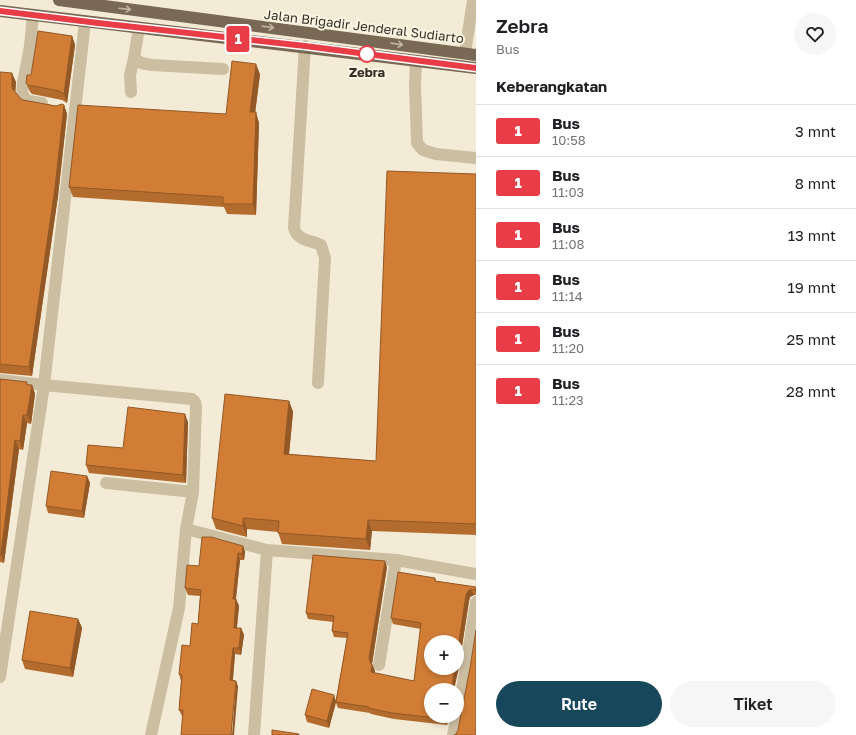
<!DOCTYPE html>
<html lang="id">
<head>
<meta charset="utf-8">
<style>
  :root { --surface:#fff; --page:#f6f6f6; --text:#202124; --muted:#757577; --line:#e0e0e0; --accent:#17475a }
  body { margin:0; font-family:"Golos Text",sans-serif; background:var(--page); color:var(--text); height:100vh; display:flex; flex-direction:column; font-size:15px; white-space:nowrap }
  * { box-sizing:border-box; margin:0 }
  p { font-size:13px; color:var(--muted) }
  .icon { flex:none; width:22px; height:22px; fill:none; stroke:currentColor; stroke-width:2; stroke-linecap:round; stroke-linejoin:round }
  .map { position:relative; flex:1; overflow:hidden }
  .sheet { display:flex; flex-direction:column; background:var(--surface); width:380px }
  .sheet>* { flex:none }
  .badge { padding:0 8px; border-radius:3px; font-size:14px; line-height:26px }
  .tools { position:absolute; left:424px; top:635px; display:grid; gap:8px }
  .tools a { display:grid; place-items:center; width:40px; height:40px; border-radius:50%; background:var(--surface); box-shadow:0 2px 6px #0003; font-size:20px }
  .map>.badge { position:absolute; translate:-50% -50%; box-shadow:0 0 0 2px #fff }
  h2 { padding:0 20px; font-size:15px; line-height:36px }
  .round { display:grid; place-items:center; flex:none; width:42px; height:42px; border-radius:21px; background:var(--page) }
  .summary { display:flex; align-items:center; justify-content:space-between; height:68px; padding:0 20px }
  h1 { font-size:19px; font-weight:600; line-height:30px }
  .button { display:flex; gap:8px; margin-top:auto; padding:8px 20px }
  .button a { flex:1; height:46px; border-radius:24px; background:var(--accent); color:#fff; font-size:16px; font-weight:600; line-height:46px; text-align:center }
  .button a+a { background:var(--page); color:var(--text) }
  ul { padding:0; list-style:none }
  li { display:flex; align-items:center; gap:12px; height:52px; padding:0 20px; border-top:1px solid var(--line) }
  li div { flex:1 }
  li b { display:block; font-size:15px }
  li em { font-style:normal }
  li .badge { min-width:44px; font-weight:700; text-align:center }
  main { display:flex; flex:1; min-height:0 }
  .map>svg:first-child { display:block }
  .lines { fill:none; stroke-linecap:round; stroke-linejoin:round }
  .lane { stroke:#ccbea1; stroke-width:12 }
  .street { stroke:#ccbea1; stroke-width:12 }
  .primary { stroke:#796854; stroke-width:12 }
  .wall { fill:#b46c2e }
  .shaded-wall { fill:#925826 }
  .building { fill:#d17d36; stroke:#925826 }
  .oneway { stroke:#c0b6a2 }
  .line-casing { stroke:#fff; stroke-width:9 }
  .line { stroke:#e83d46; stroke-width:6 }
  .stop-dot { fill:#fff; stroke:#e83d46; stroke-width:2 }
  .labels { text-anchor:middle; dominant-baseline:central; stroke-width:4; stroke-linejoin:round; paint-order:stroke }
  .street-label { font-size:13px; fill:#352d25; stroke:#faf5e2 }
  .stop-label { font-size:13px; font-weight:bold; fill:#352d25; stroke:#faf5e2 }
</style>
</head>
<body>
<main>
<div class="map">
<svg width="476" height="735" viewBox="0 0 476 735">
  <rect width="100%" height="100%" fill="#f3ebd6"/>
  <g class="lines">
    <path class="lane" d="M33 15 30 46 23 83 22 95 28 101 42 103
      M139 28 134 58 141 63 152 65 223 69
      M305 46 294 228C297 241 311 240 321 245L325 258 318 383
      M416 61 415 86 417 143 423 150 436 154 476 158
      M131 92 130 75 134 58
      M379 665 396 560"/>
    <path class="street" d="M465 53 473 0
      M0 380 44 385 192 399 195 402 196 407 193 492 186 529 267 550 396 560 476 574
      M106 483 193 492
      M0 677 44 385 85 22
      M457 715 465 673 476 602
      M151 735 179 608 186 529
      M254 735 267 550
      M453 735 457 716"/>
    <path class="primary" d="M59 0 476 55
      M0 11 476 68"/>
  </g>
  <path class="wall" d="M72 36 75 45 67 103 62 100 32 94 30 92 26 83 31 75Z
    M0 72 16 82 15 92 20 98 23 100 56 106 64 105 67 114 58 196 32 376 0 373Z
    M260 74 255 112 259 123 256 215 227 214 224 207 73 197 69 187 226 114Z
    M476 174V535L372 531 370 550 282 544 278 532 247 529V537L216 529 212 518 289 401 293 412 289 454 376 461Z
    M0 379 32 385 35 394 31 424 27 423 23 450 19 449 4 563 0 562Z
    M188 422 186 483 89 473 86 465 123 448Z
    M87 476 90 483 84 518 48 513 46 506Z
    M243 546 245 552 244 560H240L236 599 239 606 237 628H241L244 635 241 655 235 654 233 680 236 681 238 687 183 716H182L179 710 181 681 179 674 198 624 200 596 188 595 185 588Z
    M387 567 372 664 375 671 374 673 414 681 421 629 393 624 391 618 435 578 436 581 476 587V595H474L470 597 469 601 458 672 431 716H449L447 725 394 719 371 714 370 713 338 708 336 703 329 728 307 722 305 715 336 700 347 638 334 637 332 631 333 622 308 619 306 613Z
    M78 619 82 628 73 677 25 669 22 660Z"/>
  <path class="shaded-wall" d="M72 36 75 45 67 103 64 94Z
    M256 64 260 74 254 122 250 112Z
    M12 73 16 82 15 97 12 88Z
    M64 105 67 114 58 196 32 376 29 367Z
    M256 112 259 123 256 215 253 204Z
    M32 385 35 394 31 424 27 415Z
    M289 401 293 412 288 465 284 454Z
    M185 414 188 422 186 483 183 475Z
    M23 415 27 423 23 450 20 441Z
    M15 440 19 449 4 563 1 554Z
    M87 476 90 483 84 518 82 511Z
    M243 518 247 529V537L243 526Z
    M368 520 372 531 370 550 366 539Z
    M243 546 245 552 244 560 242 554Z
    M238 553 240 560 235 606 233 599Z
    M385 561 387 567 372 664 375 671 373 678 371 672 369 658Z
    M471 589 474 595 470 597 469 601 458 672 454 690H451L455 668H457V655L466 595 468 591Z
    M236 599 239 606 236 634 234 628Z
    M78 619 82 628 73 677 70 668Z
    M241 628 244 635 241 655 239 648Z
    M233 648 235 654 232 687 230 680Z
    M236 681 238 687 234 735H232Z
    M334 695 336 701 329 728 327 721Z
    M446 716H449L447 725 445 719Z"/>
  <path class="building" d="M38 31 72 36 64 94 59 91 28 85 26 83 27 75H31Z
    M232 61 256 64 250 112H256L253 204H223V197L69 187 78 105 226 114Z
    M0 72 12 73V88L20 98 23 100 56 106 62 104 64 105 55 188 29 367 0 364Z
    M387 171 476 174V524L368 520 366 539 278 533 279 521 243 518V526L212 518 225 394 289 401 284 454 376 461Z
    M0 379 27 382V385H32L27 415H23L20 441 15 440 1 554H0Z
    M128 407 185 414 183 475 86 465 88 445 123 448Z
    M51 471 87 476 82 511 46 506Z
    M202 537H211L243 546 242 554 238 553 233 599H236L234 628H241L239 648H233L230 680 236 681 231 734H233V735H181L183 710H179L182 675 179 674 182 645 190 646 192 623 198 624 201 590 185 588 187 565 199 566Z
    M313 555 385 561 369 658 370 662 372 665 371 672 414 681 421 623 391 618 398 572 435 578V581L476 587V590L471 589 468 591 466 595 457 655V642H431V668H455L451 690H431V716H446L445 719 392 713 368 708 369 707 336 702 348 633 332 631 334 616 306 613Z
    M30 611 78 619 70 668 22 660Z
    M476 630V735H454L456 734 458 730 470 668Z
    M312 689 334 695 327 721 305 715Z
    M272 730 299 734V735H272Z"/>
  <defs><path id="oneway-shaft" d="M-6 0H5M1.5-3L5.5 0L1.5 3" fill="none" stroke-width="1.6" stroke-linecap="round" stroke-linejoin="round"/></defs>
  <g class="oneway">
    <use href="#oneway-shaft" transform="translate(125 9) rotate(7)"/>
    <use href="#oneway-shaft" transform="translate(268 27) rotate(8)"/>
    <use href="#oneway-shaft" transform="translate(397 44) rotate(8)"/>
  </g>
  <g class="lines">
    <g class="line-casing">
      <path id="line" d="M0 11 98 23 305 46 476 68"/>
    </g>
    <use href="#line" class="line"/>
  </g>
  <circle class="stop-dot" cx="367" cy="54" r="8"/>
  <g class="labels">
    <g class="street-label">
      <text transform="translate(364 26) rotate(7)">Jalan Brigadir Jenderal Sudiarto</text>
    </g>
    <g class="stop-label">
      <text x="367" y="72">Zebra</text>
    </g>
  </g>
</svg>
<div class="tools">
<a>+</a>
<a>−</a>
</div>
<b class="badge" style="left:238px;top:39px;background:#e83d46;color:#fff">1</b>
</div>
<section class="sheet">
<div class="summary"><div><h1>Zebra</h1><p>Bus</p></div><a class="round"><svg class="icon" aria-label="heart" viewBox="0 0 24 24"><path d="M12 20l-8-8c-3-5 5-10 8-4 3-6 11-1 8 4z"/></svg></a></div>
<h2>Keberangkatan</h2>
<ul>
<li><span class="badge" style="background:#e83d46;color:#fff">1</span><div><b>Bus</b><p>10:58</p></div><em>3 mnt</em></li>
<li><span class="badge" style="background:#e83d46;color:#fff">1</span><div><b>Bus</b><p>11:03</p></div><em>8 mnt</em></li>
<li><span class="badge" style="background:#e83d46;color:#fff">1</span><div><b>Bus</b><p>11:08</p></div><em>13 mnt</em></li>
<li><span class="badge" style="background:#e83d46;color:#fff">1</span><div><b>Bus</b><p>11:14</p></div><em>19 mnt</em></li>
<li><span class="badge" style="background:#e83d46;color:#fff">1</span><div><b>Bus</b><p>11:20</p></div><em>25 mnt</em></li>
<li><span class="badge" style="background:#e83d46;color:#fff">1</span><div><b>Bus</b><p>11:23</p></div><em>28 mnt</em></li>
</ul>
<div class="button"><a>Rute</a><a>Tiket</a></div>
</section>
</main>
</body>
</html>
